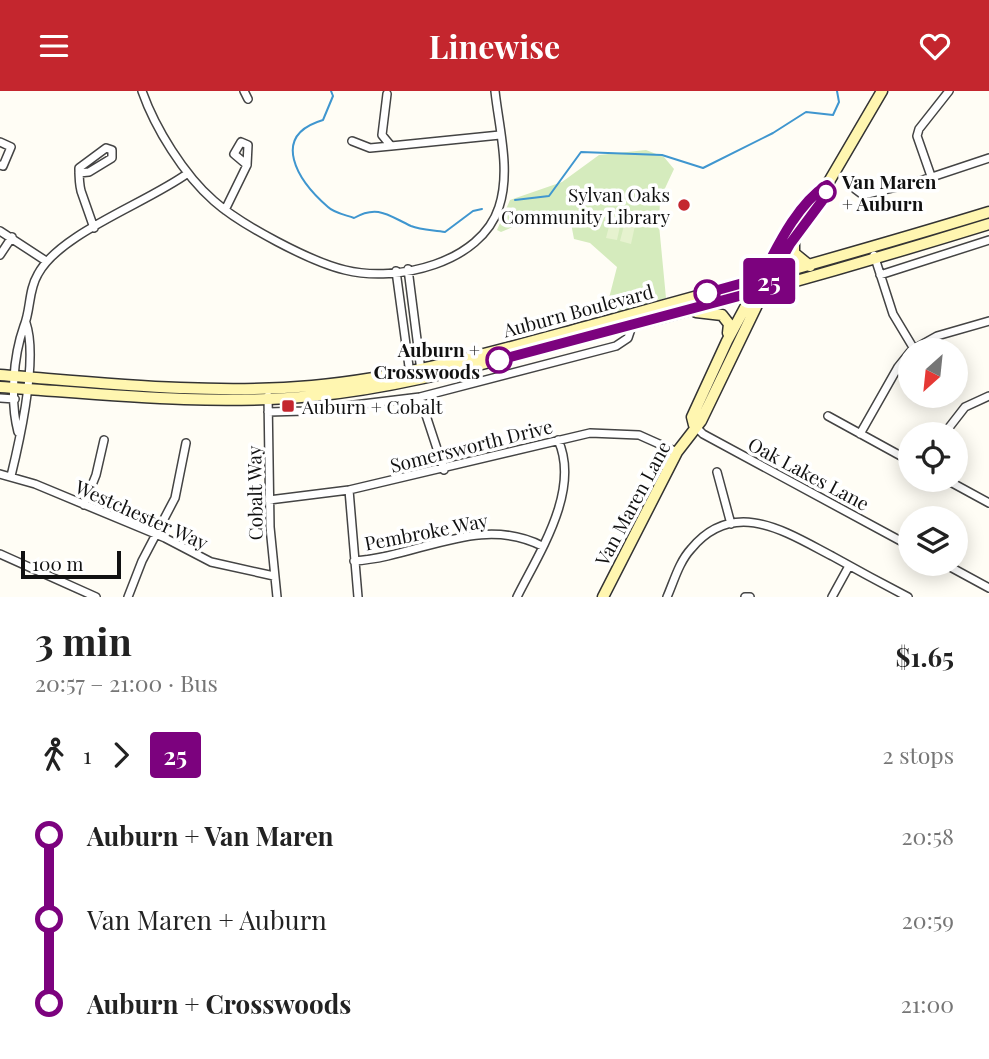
<!DOCTYPE html>
<html lang="en">
<head>
<meta charset="utf-8">
<style>
  :root { --surface:#fff; --page:#f6f6f6; --text:#222; --muted:#767676; --accent:#c4262e }
  body { margin:0; font-family:"Playfair Display",serif; background:var(--page); color:var(--text); height:100vh; display:flex; flex-direction:column; font-size:26px; white-space:nowrap }
  * { box-sizing:border-box; margin:0 }
  p { font-size:23px; color:var(--muted) }
  .icon { flex:none; width:38px; height:38px; fill:none; stroke:currentColor; stroke-width:2; stroke-linecap:round; stroke-linejoin:round }
  .map { position:relative; height:506px; overflow:hidden }
  .panel { display:flex; flex-direction:column; background:var(--surface); flex:1 }
  .panel>* { flex:none }
  .badge { padding:0 14px; border-radius:5px; font-size:24px; line-height:46px }
  .needle { width:46px; rotate:207deg }
  .buttons { position:absolute; left:898px; top:247px; display:grid; gap:14px }
  .buttons a { display:grid; place-items:center; width:70px; height:70px; border-radius:50%; background:var(--surface); box-shadow:0 4px 18px #0003; font-size:35px }
  .scale { position:absolute; left:21px; bottom:18px; width:100px; box-sizing:border-box; padding-left:7px; border:4px solid #111; border-top:0; font-size:19px; line-height:24px; white-space:nowrap; color:#111; -webkit-text-stroke:5px #fff; paint-order:stroke }
  .map>.badge { position:absolute; translate:-50% -50%; box-shadow:0 0 0 4px #fff }
  .legs { display:flex; align-items:center; gap:10px; height:77px; padding:0 35px; font-size:23px }
  .legs p { margin-inline-start:auto }
  .head { display:flex; align-items:center; justify-content:space-between; height:119px; padding:0 35px }
  h1 { font-size:38px; font-weight:700; line-height:52px }
  ul { padding:0 35px; list-style:none }
  li { display:flex; align-items:center; gap:24px; height:84px; font-size:26px }
  li i { display:grid; place-items:center; width:10px; height:100%; margin:0 9px; background:currentColor }
  li i::after { content:''; width:18px; height:18px; margin:-9px; border:5px solid; border-radius:50%; background:var(--surface) }
  li p { margin-inline-start:auto }
  li:first-child i { background:linear-gradient(#0000 50%,currentColor 0) }
  li:last-child i { background:linear-gradient(currentColor 50%,#0000 0) }
  header { display:flex; justify-content:space-between; align-items:center; height:91px; padding:0 35px; background:var(--accent); color:#fff; font-size:32px; font-weight:700 }
  .map>svg:first-child { display:block }
  .green { fill:#d5ebbd }
  .pitch { fill:#e6f2cf }
  .lines { fill:none; stroke-linecap:round; stroke-linejoin:round }
  .stream { stroke:#3f96cf; stroke-width:2 }
  .street-casing { stroke:#444; stroke-width:10 }
  .secondary-casing { stroke:#333; stroke-width:13 }
  .street { stroke:#fff; stroke-width:7 }
  .secondary { stroke:#fff6b0; stroke-width:10 }
  .line-1-casing { stroke:#fff; stroke-width:16 }
  .line-1 { stroke:#7c027e; stroke-width:10 }
  .stop-1-dot { fill:#fff; stroke:#7c027e; stroke-width:3.5 }
  .poi-dot { fill:#c4262e; stroke:#fff; stroke-width:2.5 }
  .labels { text-anchor:middle; dominant-baseline:central; stroke-width:7; stroke-linejoin:round; paint-order:stroke }
  .stop-label { font-size:19px; font-weight:bold; fill:#111; stroke:#fff; text-anchor:start }
  .poi-label { font-size:19px; fill:#111; stroke:#fff; text-anchor:end }
  .street-label { font-size:19px; fill:#111; stroke:#fff }
</style>
</head>
<body>
<header><svg class="icon" aria-label="menu" viewBox="0 0 24 24"><path d="M4 6h16M4 12h16M4 18h16"/></svg>Linewise<svg class="icon" aria-label="heart" viewBox="0 0 24 24"><path d="M12 20l-8-8c-3-5 5-10 8-4 3-6 11-1 8 4z"/></svg></header>
<div class="map">
<svg width="989" height="506" viewBox="0 0 989 506">
  <rect width="100%" height="100%" fill="#fffdf5"/>
  <path class="green" d="M646 59 664 66 674 78 660 108 659 134 666 207 610 224 608 211 617 176 590 152 574 148 570 127 544 123 501 141 497 139 510 109 562 91 599 64Z"/>
  <path class="pitch" d="M612 124 622 126 617 149 606 147Z
    M626 127 636 130 631 153 620 150Z"/>
  <g class="lines">
    <path class="stream" d="M331 0 333 5 323 29C269 45 298 90 328 116 334 122 346 124 354 127 378 113 389 125 411 135 421 139 434 139 445 141L473 120 482 118
      M515 109 549 105 581 61 662 64 703 77 773 42 806 21 833 24 839 11 837 0"/>
    <g class="street-casing">
      <path id="street" d="M142 0C155 37 184 84 214 110 241 134 311 171 345 179 397 192 481 172 499 116 511 80 499 37 495 0
        M244 0 248 8
        M387 3 382 44 391 55 500 44
        M352 50 370 57 391 55
        M0 51 11 56 3 75 0 74
        M241 51 248 54 247 74 234 63Z
        M79 82 89 81 112 67V59L106 57 79 77C79 84 79 92 81 100L94 137
        M931 85 917 45 919 38 949 0
        M855 98 863 104 914 92 989 67
        M225 119 247 74
        M0 140 46 170
        M0 164 12 146
        M874 164 893 223 914 258
        M408 178 421 280
        M396 180 410 283
        M880 184 989 149
        M912 259 937 245 989 230
        M268 305 270 436 277 506
        M420 306 444 379
        M0 307 15 308
        M268 321 305 320 420 306 616 255 628 247 632 235
        M828 325 910 370
        M694 334 703 343 910 455
        M18 341C10 310 13 266 24 235 31 218 28 200 38 183 60 142 147 112 188 82
        M860 343 898 276 910 261
        M944 343 965 316 989 305
        M717 381 731 433
        M0 383 35 393 165 447 211 471 274 485
        M11 385C20 348 38 267 26 232
        M945 388 989 412
        M349 399 358 506
        M269 409 349 399 590 342 639 344 677 361
        M84 414 96 384 104 349
        M0 463 96 506
        M354 470C419 466 479 423 542 455
        M943 472 989 497
        M128 506 142 470 175 407 186 352
        M517 506C539 462 581 399 558 349
        M667 506C674 490 679 471 691 458 734 406 786 441 832 465 857 479 883 493 908 506
        M745 506H750
        M832 506 849 475"/>
    </g>
    <g class="secondary-casing">
      <path id="secondary" d="M794 146V162L810 175
        M696 221 722 224 729 233 728 242
        M0 284C103 292 209 304 312 295 413 286 510 256 607 230 735 195 862 160 989 121
        M0 296C103 303 209 315 312 305 400 297 485 272 571 250 711 215 850 176 989 133
        M694 334 692 326 727 250 782 148 817 101 827 94
        M603 506 677 361 701 330 771 185 790 153 825 106 827 94 882 0"/>
    </g>
    <use href="#street" class="street"/>
    <use href="#secondary" class="secondary"/>
  </g>
  <g class="lines">
    <g class="line-1-casing">
      <path id="line-1" d="M499 269 765 198 790 153 825 106 827 94C797 113 777 156 761 187L707 202"/>
    </g>
    <use href="#line-1" class="line-1"/>
  </g>
  <g class="stop-1-dot">
    <circle cx="826" cy="101" r="9"/>
    <circle cx="707" cy="202" r="12"/>
    <circle cx="499" cy="269" r="12"/>
  </g>
  <g class="poi-dot">
    <circle cx="684" cy="114" r="7"/>
    <rect x="281" y="308" width="14" height="14" rx="3.5"/>
  </g>
  <g class="labels">
    <g class="stop-label">
      <text x="842" y="90">Van Maren<tspan x="842" dy="22">+ Auburn</tspan></text>
      <text x="480" y="258" text-anchor="end">Auburn +<tspan x="480" dy="22">Crosswoods</tspan></text>
    </g>
    <g class="poi-label">
      <text x="670" y="103">Sylvan Oaks<tspan x="670" dy="22">Community Library</tspan></text>
      <text x="302" y="315" text-anchor="start">Auburn + Cobalt</text>
    </g>
    <g class="street-label">
      <text transform="translate(578 219) rotate(-15)">Auburn Boulevard</text>
      <text transform="translate(471 354) rotate(-14)">Somersworth Drive</text>
      <text transform="translate(809 382) rotate(28)">Oak Lakes Lane</text>
      <text transform="translate(254 402) rotate(-91)">Cobalt Way</text>
      <text transform="translate(632 412) rotate(-62)">Van Maren Lane</text>
      <text transform="translate(142 423) rotate(24)">Westchester Way</text>
      <text transform="translate(426 440) rotate(-11)">Pembroke Way</text>
    </g>
  </g>
</svg>
<div class="buttons">
<a><svg class="needle" viewBox="-14 -14 28 28"><path d="M0-13l5 13h-10z" fill="#e53935"/><path d="M0 13l5-13h-10z" fill="#767676"/></svg></a>
<a><svg class="icon" aria-label="locate" viewBox="0 0 24 24"><circle cx="12" cy="12" r="6"/><path d="M12 2v4M12 18v4M2 12h4M18 12h4"/></svg></a>
<a><svg class="icon" aria-label="layers" viewBox="0 0 24 24"><path d="M12 4l9 5-9 5-9-5zM3 14l9 5 9-5"/></svg></a>
</div>
<div class="scale">100 m</div>
<b class="badge" style="left:769px;top:190px;background:#7c027e;color:#fff">25</b>
</div>
<section class="panel">
<div class="head"><div><h1>3 min</h1><p>20:57 – 21:00 · Bus</p></div><b>$1.65</b></div>
<div class="legs"><svg class="icon" aria-label="walk" viewBox="0 0 24 24"><circle cx="13" cy="4" r="2"/><path d="M13 8l-2 6 4 7M11 14l-3 7M7 12l3-4h3l4 4"/></svg>1<svg class="icon" aria-label="forward" viewBox="0 0 24 24"><path d="M9 5l7 7-7 7"/></svg><b class="badge" style="background:#7c027e;color:#fff">25</b><p>2 stops</p></div>
<ul>
<li><i style="color:#7c027e"></i><b>Auburn + Van Maren</b><p>20:58</p></li>
<li><i style="color:#7c027e"></i><span>Van Maren + Auburn</span><p>20:59</p></li>
<li><i style="color:#7c027e"></i><b>Auburn + Crosswoods</b><p>21:00</p></li>
</ul>
</section>
</body>
</html>
